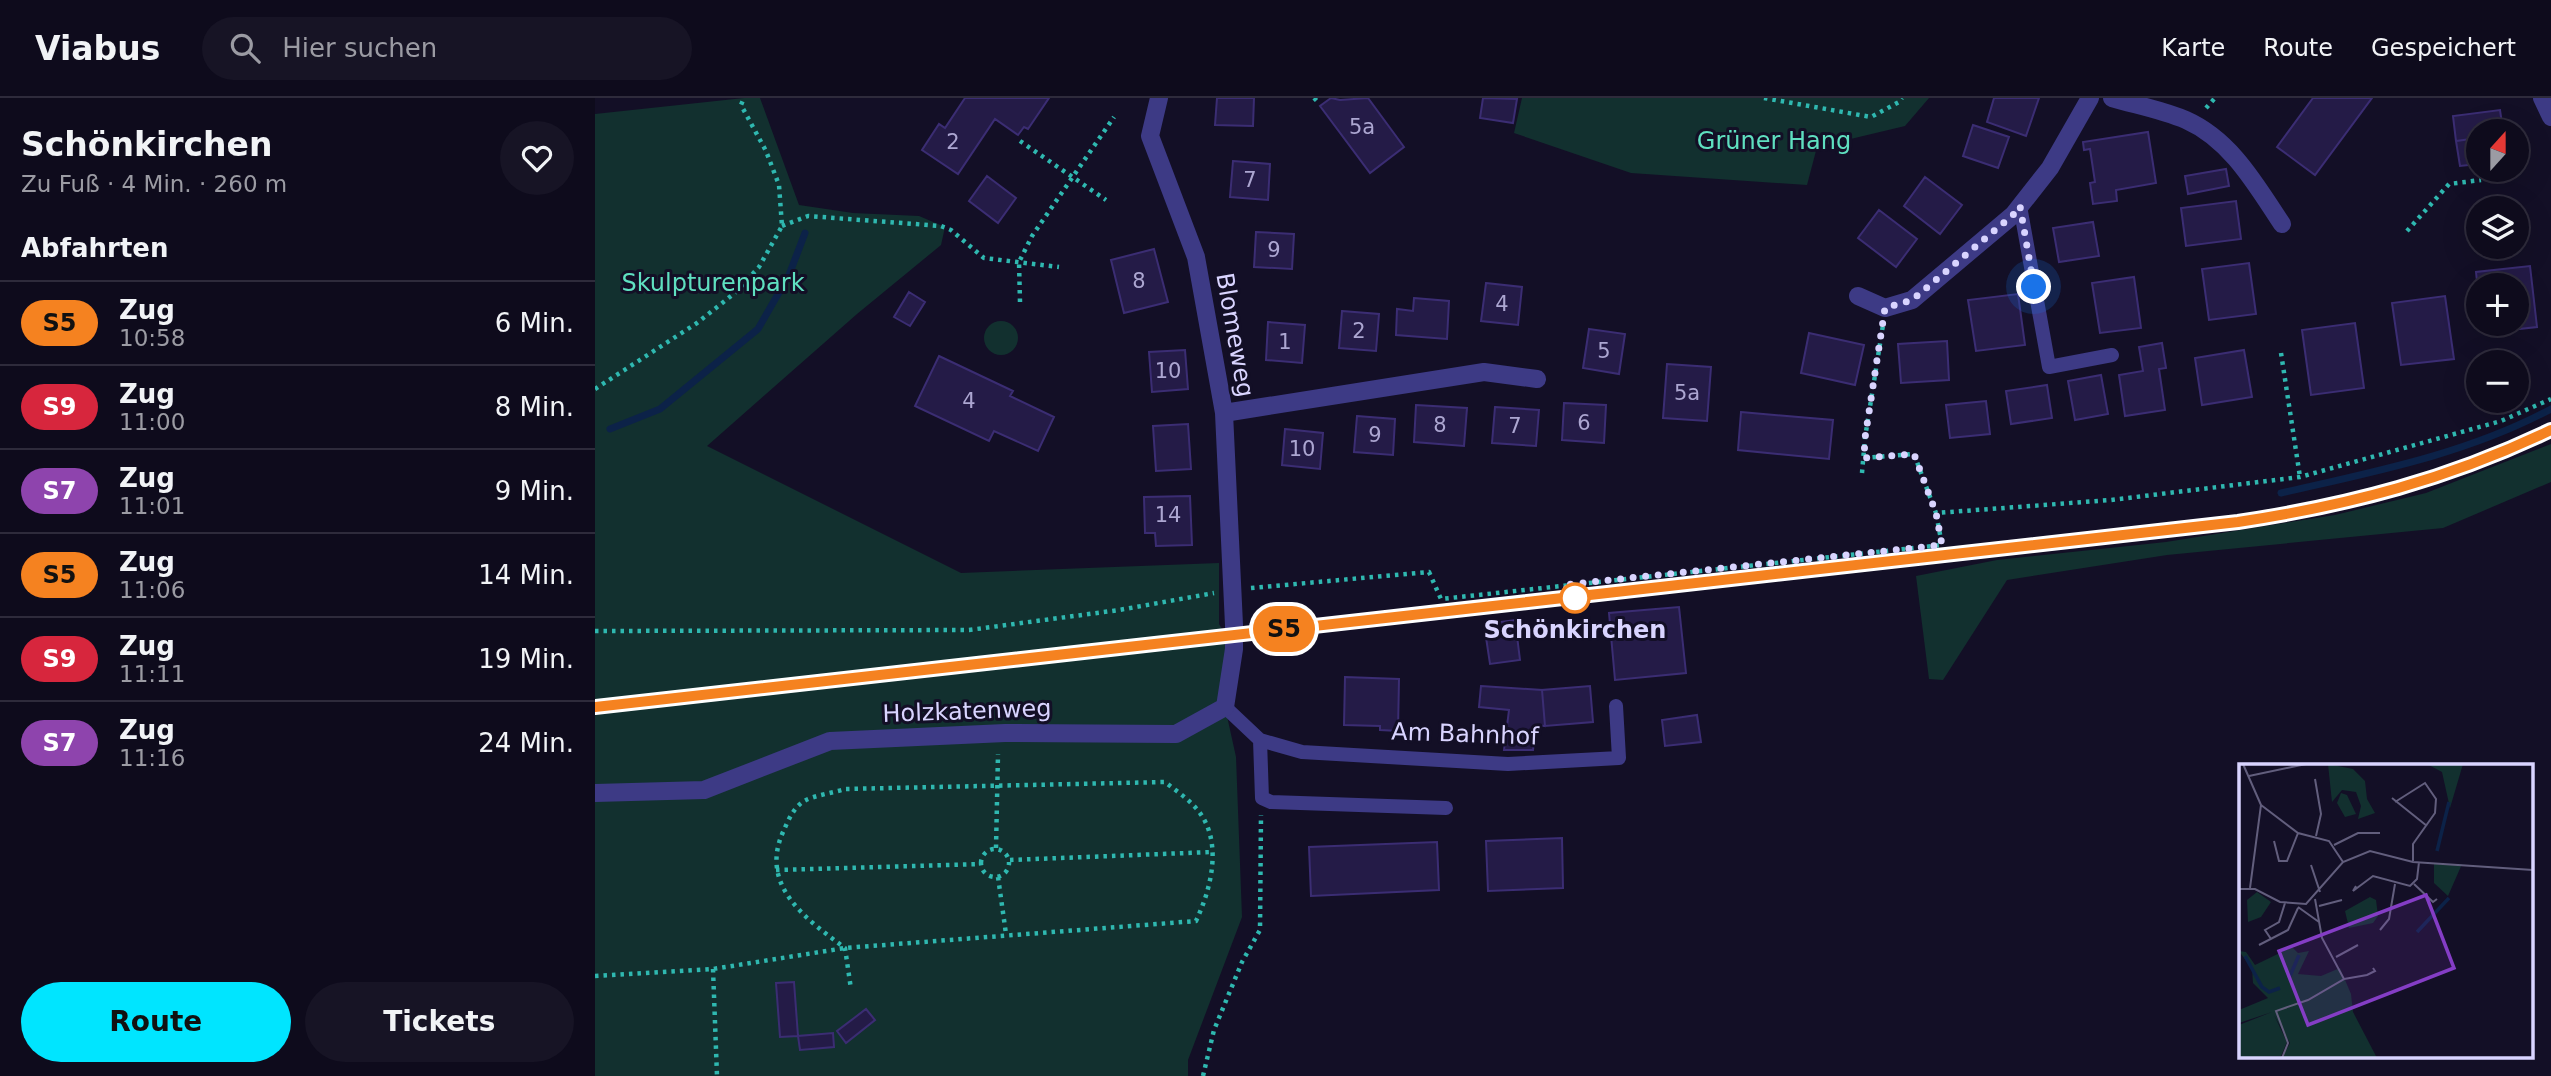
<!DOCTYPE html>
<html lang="de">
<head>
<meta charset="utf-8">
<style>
  :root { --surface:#0e0b1c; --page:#171425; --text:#f1f3f6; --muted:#9b9ba3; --line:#2e2b3b; --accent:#00e5ff }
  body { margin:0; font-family:"DejaVu Sans",sans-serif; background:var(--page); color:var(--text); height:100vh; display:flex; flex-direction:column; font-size:26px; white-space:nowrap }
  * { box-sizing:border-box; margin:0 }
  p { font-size:23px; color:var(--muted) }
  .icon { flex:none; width:38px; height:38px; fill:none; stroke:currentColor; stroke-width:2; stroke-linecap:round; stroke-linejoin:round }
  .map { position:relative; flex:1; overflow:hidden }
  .side { display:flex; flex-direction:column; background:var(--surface); width:595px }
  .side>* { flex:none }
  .badge { padding:0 14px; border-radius:23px; font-size:24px; line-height:46px }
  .needle { width:46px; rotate:21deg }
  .controls { position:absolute; left:1871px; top:21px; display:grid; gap:14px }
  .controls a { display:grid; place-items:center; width:63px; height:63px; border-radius:50%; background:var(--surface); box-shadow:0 7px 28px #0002,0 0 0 2px var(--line); font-size:35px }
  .you { position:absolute; width:35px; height:35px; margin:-18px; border:5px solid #fff; border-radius:50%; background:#1a73e8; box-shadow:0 0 0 10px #1a73e833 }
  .map>.badge { position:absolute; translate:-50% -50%; box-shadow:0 0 0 4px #fff }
  h2 { padding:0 21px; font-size:26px; line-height:63px }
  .round { display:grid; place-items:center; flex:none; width:74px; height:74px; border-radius:37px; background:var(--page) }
  .overview { display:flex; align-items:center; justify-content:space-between; height:119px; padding:0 21px }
  h1 { font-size:33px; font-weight:700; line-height:52px }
  .primary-button { display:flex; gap:14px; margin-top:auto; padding:14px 21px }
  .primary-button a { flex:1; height:80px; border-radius:42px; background:var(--accent); color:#111; font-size:28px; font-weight:700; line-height:80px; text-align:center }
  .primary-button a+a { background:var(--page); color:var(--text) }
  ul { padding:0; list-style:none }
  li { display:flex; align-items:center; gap:21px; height:84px; padding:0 21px; border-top:2px solid var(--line) }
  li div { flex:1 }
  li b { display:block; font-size:26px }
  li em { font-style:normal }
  li .badge { min-width:77px; font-weight:700; text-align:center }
  header { display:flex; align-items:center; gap:42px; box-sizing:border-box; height:98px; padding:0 35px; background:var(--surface); border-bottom:2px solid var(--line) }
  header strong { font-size:33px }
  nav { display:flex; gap:38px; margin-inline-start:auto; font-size:24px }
  .search { width:490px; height:63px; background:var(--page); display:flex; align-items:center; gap:18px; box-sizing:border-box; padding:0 24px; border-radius:38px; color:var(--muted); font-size:26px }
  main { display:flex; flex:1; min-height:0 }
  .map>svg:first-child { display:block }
  .green { fill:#12302f }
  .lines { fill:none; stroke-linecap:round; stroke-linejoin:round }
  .stream { stroke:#0c2248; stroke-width:7 }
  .building { fill:#241b47; stroke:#3b2d73; stroke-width:2 }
  .path { stroke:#2fb8b0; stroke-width:4.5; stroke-dasharray:3.5 5; stroke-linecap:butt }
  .service { stroke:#3d3a85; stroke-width:14 }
  .minor { stroke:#3d3a85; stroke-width:18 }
  .rail { stroke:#00e5ff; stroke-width:5; stroke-dasharray:10 9; stroke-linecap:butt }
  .line-casing { stroke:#fff; stroke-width:16 }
  .line { stroke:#f58220; stroke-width:10 }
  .walk { stroke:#d9d4ff; stroke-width:7; stroke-dasharray:0 12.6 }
  .stop-dot { fill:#fff; stroke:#f58220; stroke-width:3.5 }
  .labels { text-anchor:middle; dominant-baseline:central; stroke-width:6; stroke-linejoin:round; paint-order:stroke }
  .number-label { font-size:21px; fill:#aca6d1 }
  .park-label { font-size:24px; fill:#5fe0c0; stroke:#130f26 }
  .street-label { font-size:24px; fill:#d9d4ff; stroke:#130f26 }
  .stop-label { font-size:24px; font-weight:bold; fill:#d9d4ff; stroke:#130f26 }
  .inset-river { fill:none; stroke:#0c2248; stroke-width:3.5 }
  .inset-road { fill:none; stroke:#625e7d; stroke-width:2 }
  .view { fill:#843dc5; fill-opacity:0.15; stroke:#843dc5; stroke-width:3.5 }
  .inset-edge { fill:none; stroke:#d9d4ff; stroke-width:3.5 }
</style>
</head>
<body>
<header>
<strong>Viabus</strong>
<div class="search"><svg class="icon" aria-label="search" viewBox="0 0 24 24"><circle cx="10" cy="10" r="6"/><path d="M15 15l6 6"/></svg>Hier suchen</div>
<nav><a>Karte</a><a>Route</a><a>Gespeichert</a></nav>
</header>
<main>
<section class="side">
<div class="overview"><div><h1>Schönkirchen</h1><p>Zu Fuß · 4 Min. · 260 m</p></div><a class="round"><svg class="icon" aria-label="heart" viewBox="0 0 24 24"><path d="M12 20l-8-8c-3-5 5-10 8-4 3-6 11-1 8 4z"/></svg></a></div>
<h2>Abfahrten</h2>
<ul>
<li><span class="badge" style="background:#f58220;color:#111">S5</span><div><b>Zug</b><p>10:58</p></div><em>6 Min.</em></li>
<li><span class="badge" style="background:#d7263d;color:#fff">S9</span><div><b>Zug</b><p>11:00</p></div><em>8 Min.</em></li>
<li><span class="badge" style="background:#8e44ad;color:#fff">S7</span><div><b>Zug</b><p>11:01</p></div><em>9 Min.</em></li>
<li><span class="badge" style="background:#f58220;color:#111">S5</span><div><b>Zug</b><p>11:06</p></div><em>14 Min.</em></li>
<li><span class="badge" style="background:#d7263d;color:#fff">S9</span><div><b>Zug</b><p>11:11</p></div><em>19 Min.</em></li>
<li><span class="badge" style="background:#8e44ad;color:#fff">S7</span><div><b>Zug</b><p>11:16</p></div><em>24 Min.</em></li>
</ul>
<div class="primary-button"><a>Route</a><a>Tickets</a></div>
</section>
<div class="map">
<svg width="1956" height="978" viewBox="0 0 1956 978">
  <rect width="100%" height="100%" fill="#130f26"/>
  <path class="green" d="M149 0H165L204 107 258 115 324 118 350 129 346 147 262 216 112 348 366 475 624 465V526L639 551 630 609 641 659 647 819 593 962V978H0V16Z
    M927 0H1334L1310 28 1222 49 1212 87 1036 75 919 35Z
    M389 240a17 17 0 1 1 34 0a17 17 0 1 1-34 0Z
    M1956 346V384L1848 430 1572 457 1412 482 1348 582 1334 581 1321 478 1402 462 1571 444 1740 417 1831 395Z"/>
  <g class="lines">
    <path class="stream" d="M15 331 65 311 163 231 194 177 210 135
      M1686 395C1778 374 1872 356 1956 311"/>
  </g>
  <path class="building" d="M370 0H454L433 31 429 29 423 37 400 21 363 76 327 52 344 26 350 30Z
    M622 0H659L658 28 620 27Z
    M736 0 745 2 773 0 809 49 775 75 725 8Z
    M888 0 922 1 918 25 885 20Z
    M1399 0H1444L1431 38 1392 24Z
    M1718 0H1777L1720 77 1682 49Z
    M1905 12 1908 33H1883V40L1861 43 1858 18Z
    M1378 27 1414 39 1403 70 1368 58Z
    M1553 34 1561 85 1521 92 1522 103 1498 106 1495 85 1500 84 1495 51 1489 52 1488 44Z
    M1883 40V66L1865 68 1861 43Z
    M638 63 675 66 673 102 635 99Z
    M1631 71 1634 88 1593 96 1590 78Z
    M392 78 421 100 403 125 374 103Z
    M1330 79 1367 107 1345 136 1309 108Z
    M1641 103 1646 141 1591 148 1586 110Z
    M1284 112 1322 141 1301 169 1263 140Z
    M1498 124 1504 158 1464 164 1458 130Z
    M661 134 699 136 697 171 659 169Z
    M559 151 573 204 529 215 516 162Z
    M1654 165 1661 216 1614 222 1607 171Z
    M1935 168 1942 229 1888 235 1887 226H1922V187H1883V193L1881 174Z
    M1539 179 1546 230 1505 235 1497 185Z
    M891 185 927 189 923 227 886 223Z
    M314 194 330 204 315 228 299 219Z
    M1423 196 1430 247 1381 253 1373 202Z
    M1850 198 1859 261 1806 267 1797 205Z
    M819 200 854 203 852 241 801 237 802 211 818 213Z
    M747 213 784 216 781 253 744 250Z
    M673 224 710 227 707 265 671 262Z
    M1760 225 1769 290 1716 297 1707 232Z
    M994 231 1030 236 1024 276 988 270Z
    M1214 235 1269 247 1260 287 1206 275Z
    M1352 243 1354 282 1306 285 1303 246Z
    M1567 245 1571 270 1564 271 1570 312 1530 318 1524 277 1548 273 1544 249Z
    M590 252 593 291 557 294 554 254Z
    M1649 252 1657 299 1607 307 1600 260Z
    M344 258 418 293 415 298 459 319 443 353 399 333 394 343 320 308Z
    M1072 266 1116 269 1112 323 1068 320Z
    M1506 277 1513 316 1480 322 1473 283Z
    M1452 287 1457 320 1416 326 1411 293Z
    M1391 303 1395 336 1355 340 1351 307Z
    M969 305 1011 307 1009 345 967 342Z
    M821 307 872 310 869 348 819 344Z
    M900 309 944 312 941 348 897 345Z
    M1146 314 1238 322 1234 361 1143 352Z
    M762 318 800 321 798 357 759 354Z
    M593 326 596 371 561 373 558 328Z
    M690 331 728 335 725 371 687 367Z
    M595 398 597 447 561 448 560 435H550L549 399Z
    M1084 509 1091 575 1020 582 1014 515Z
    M920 522 925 562 895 566 889 526Z
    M750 579 804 581 803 633 785 632V628L749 627Z
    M886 588 947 592 950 628 941 627 938 652H909L914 612 884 609Z
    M995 588 998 624 950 628 947 592Z
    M1102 617 1106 644 1070 648 1067 622Z
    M967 740 968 790 893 793 891 743Z
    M842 744 844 792 716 798 714 749Z
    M199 884 203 938 185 939 181 885Z
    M271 911 280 922 251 945 242 933Z
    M238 935 239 949 205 952 203 938Z"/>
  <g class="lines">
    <path class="path" d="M719 0 722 3
      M1169 0 1276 19 1304 4 1307 0
      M1611 10 1620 0
      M425 43 511 102
      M187 128 213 118 346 128 356 132 389 160 464 169
      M1812 133 1854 86 1886 82
      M425 204 424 164 437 138 519 19
      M1686 255 1705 379
      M0 291 102 225 141 194 164 169 187 128 184 87 171 53 146 7 149 0
      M1269 360 1319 356 1341 415 1516 402 1705 379 1906 323 1956 301
      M1267 375 1270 340 1288 227
      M656 490 834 474 846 501 1347 447 1341 415
      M0 533 374 532 524 512 619 495
      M401 750 403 656
      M386 765a14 14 0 1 1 28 0a14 14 0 1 1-28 0Z
      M415 762 617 754
      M181 772 385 766
      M403 779 411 836
      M118 871 122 978
      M0 878 118 871 250 850 601 823C617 789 629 740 600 709 591 699 580 692 570 684L250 691C238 695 220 697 209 703 198 710 193 723 188 734 164 788 211 821 250 850L256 891
      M608 978 619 932 647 864 665 832 666 717"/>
    <path class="service" d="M1425 108 1454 269 1517 257
      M630 609 665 642 707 654 913 666 1024 660 1021 608
      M665 642 667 700 676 704 851 710"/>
    <path class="minor" d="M1517 0C1541 7 1568 12 1591 22 1636 42 1661 87 1687 126
      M1947 0 1956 19
      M1263 198 1290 210 1317 202 1418 117 1455 70 1495 0
      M629 315 889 274 942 281
      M0 695 109 692 235 643 410 635 581 636 630 609 639 551V527L629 315 601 159 555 38 564 0"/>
    <path class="rail" d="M0 609 1643 424C1755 407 1854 382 1956 332"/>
  </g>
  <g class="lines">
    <g class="line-casing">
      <path id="line" d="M0 609 1643 424C1755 407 1854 381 1956 332"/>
    </g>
    <use href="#line" class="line"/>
    <path class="walk" d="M980 500 968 487 1347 447 1341 415 1319 356 1269 360 1270 340 1290 210 1317 202 1418 117 1425 108 1439 189"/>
  </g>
  <circle class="stop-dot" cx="980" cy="500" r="14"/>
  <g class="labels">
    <g class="number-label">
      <text x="767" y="29">5a</text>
      <text x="358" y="44">2</text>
      <text x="655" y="82">7</text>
      <text x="679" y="152">9</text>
      <text x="544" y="183">8</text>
      <text x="907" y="206">4</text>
      <text x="764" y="233">2</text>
      <text x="690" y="244">1</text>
      <text x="1009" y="253">5</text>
      <text x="573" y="273">10</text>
      <text x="1092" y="295">5a</text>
      <text x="374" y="303">4</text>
      <text x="989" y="325">6</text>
      <text x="845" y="327">8</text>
      <text x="920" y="328">7</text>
      <text x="780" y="337">9</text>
      <text x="707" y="351">10</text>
      <text x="573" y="417">14</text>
    </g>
    <g class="park-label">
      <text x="1179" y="43">Grüner Hang</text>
      <text x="118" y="185">Skulpturenpark</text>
    </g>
    <g class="street-label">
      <text transform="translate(640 237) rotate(80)">Blomeweg</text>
      <text transform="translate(372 613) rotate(-2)">Holzkatenweg</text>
      <text transform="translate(870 636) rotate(2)">Am Bahnhof</text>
    </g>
    <g class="stop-label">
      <text x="980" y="532">Schönkirchen</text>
    </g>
  </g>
  <g transform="translate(1644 666)">
    <rect width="294" height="294" fill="#130f26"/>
    <path d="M89 0 114 5 126 17 128 35 136 49 119 55 122 42 117 28 103 26 93 38ZM188 0H224L211 44 203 8ZM102 29 108 31 117 50 106 53 98 39ZM195 100H223L209 132 195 119ZM18 128 32 138 22 153 9 158 8 136ZM131 133 137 136 139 152 134 159 110 164 106 147ZM53 183 59 189 70 187 59 210 82 212 101 204 112 230 114 248 138 294H43L51 279 35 251 48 278 42 292 0 294V261L33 248 0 259V246L29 234 14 219 13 205 0 187 7 188 16 201Z" fill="#12302f"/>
    <path class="inset-river" d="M198 87 210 38M178 168 210 134M6 192 23 223 30 228 41 224M51 212 60 191"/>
    <path class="inset-road" d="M4 0 22 41 11 124M119 0H162M10 12 67 0M76 15 82 50 77 72M153 34 188 62M156 38 186 19 197 35 196 49 174 80V97M22 41 59 69 90 77 104 98M35 77 40 97H48L59 69M95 81 119 69H141M72 101 81 128M175 120 194 138 198 135M117 122 114 127 134 112 171 122 178 115 180 98M0 125H16L41 138 67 140 104 98 131 87 174 98 294 106M80 142 103 136M59 143 80 158M141 166 150 155 156 120M32 175 26 166 40 158 46 139M20 181 49 166 59 144M97 193 119 181M105 215 128 211 136 207 134 204M43 294 49 279 37 247 69 236 105 215 83 174 76 135"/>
    <path class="view" d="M187 131 215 204 69 261 40 187Z"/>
    <rect width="294" height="294" class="inset-edge"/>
  </g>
</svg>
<div class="controls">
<a><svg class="needle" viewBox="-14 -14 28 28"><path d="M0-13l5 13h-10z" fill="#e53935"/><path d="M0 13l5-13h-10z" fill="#9b9ba3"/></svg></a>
<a><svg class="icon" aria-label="layers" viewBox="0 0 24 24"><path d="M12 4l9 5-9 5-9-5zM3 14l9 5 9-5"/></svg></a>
<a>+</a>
<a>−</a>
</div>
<div class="you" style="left:1439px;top:189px"></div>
<b class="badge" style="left:689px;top:531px;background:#f58220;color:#111">S5</b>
</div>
</main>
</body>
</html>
